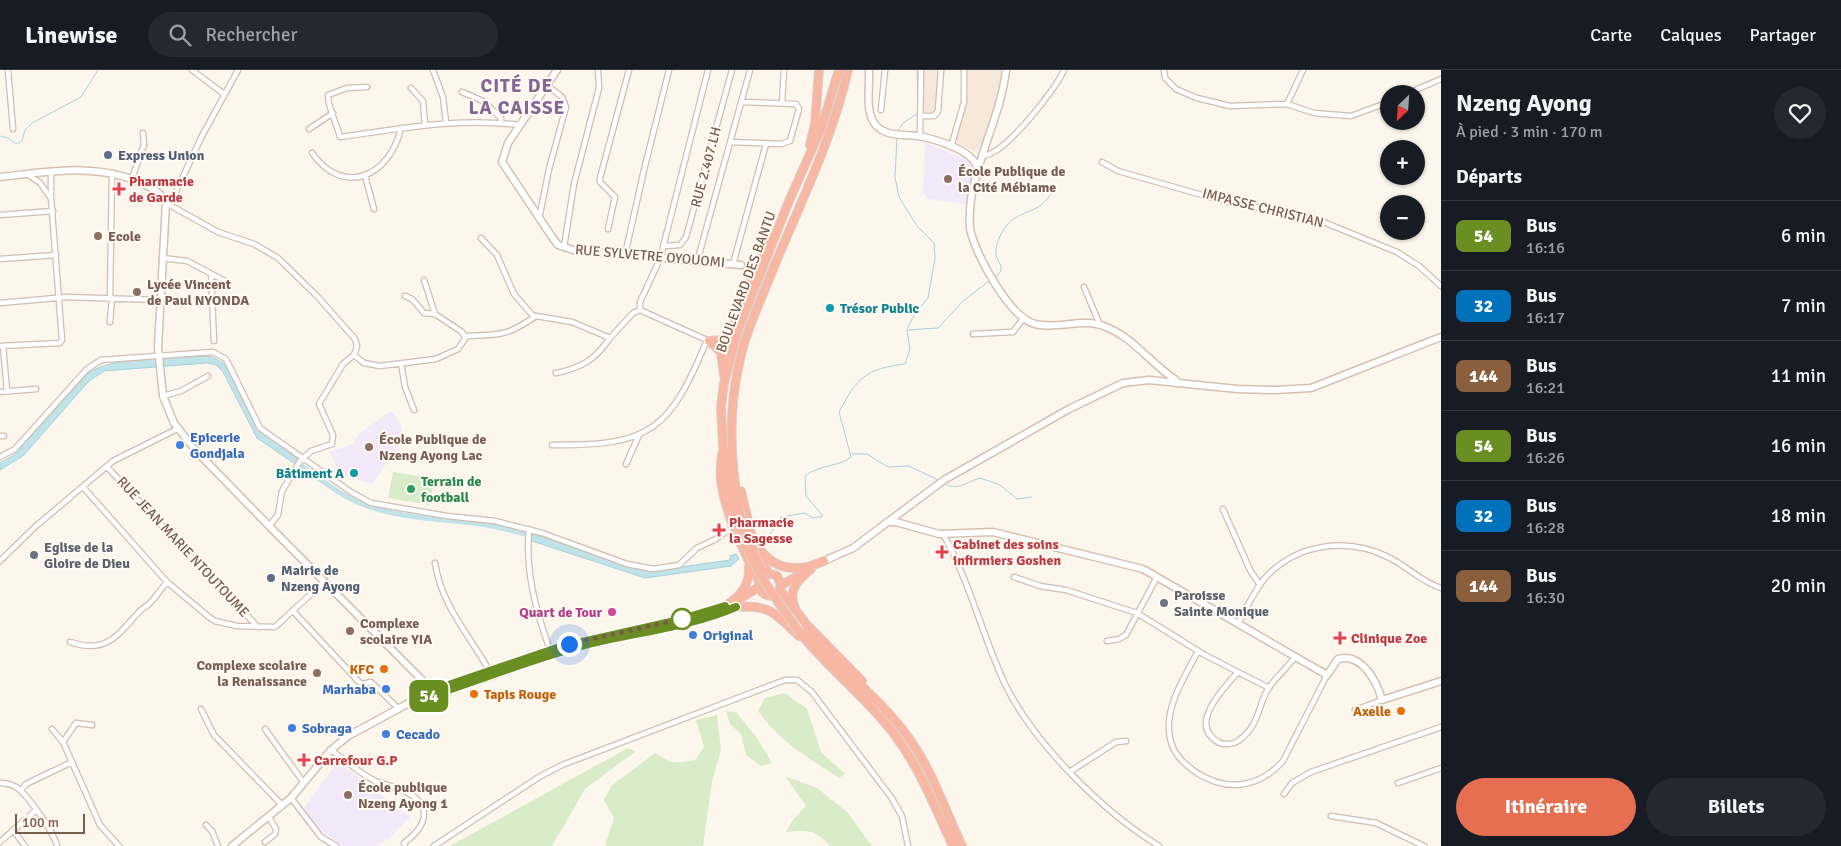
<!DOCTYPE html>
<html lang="fr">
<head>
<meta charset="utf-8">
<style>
  :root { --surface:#171b24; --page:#242831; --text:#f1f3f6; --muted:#9ea1a6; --line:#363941; --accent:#e76f51 }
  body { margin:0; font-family:Signika,sans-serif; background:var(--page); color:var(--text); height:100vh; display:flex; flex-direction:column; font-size:19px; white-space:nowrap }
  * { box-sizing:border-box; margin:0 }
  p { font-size:16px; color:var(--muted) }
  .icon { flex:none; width:28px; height:28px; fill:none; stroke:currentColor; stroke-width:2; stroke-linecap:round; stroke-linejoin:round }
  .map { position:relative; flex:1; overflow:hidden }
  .side { display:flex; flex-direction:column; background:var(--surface); width:400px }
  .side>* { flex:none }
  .badge { padding:0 10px; border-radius:8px; font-size:18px; line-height:32px }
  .needle { width:32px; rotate:205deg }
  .buttons { position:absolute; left:1380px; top:15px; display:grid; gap:10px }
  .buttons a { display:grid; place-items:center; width:45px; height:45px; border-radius:50%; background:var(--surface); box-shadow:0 1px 4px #0004; font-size:25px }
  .scale { position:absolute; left:15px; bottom:12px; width:70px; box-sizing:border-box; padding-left:5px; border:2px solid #7a5c4d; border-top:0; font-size:14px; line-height:18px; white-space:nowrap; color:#7a5c4d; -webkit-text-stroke:4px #fffaf3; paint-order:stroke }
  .you { position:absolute; width:25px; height:25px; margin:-12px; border:4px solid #fff; border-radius:50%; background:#1a73e8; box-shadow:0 0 0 8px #1a73e833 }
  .map>.badge { position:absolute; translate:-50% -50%; box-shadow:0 0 0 2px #fff }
  h2 { padding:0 15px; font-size:19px; line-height:45px }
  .round { display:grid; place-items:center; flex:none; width:52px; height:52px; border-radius:26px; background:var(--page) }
  .overview { display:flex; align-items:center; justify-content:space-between; height:85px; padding:0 15px }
  h1 { font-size:24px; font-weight:700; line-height:38px }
  .cta { display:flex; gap:10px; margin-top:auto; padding:10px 15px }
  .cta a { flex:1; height:58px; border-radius:30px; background:var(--accent); color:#fff; font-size:20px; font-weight:700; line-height:58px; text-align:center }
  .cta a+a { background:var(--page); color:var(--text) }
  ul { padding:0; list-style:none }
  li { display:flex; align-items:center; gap:15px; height:70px; padding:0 15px; border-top:1px solid var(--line) }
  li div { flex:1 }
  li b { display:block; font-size:19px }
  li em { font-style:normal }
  li .badge { min-width:55px; font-weight:700; text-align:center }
  header { display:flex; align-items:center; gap:30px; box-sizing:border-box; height:70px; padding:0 25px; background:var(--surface); border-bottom:1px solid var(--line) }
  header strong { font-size:24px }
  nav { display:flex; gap:28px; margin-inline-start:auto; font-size:18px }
  .search { width:350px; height:45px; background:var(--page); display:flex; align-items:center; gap:12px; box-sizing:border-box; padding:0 18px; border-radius:28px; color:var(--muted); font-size:19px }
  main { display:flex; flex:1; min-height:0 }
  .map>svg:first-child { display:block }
  .residential { fill:#f5e8da }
  .education { fill:#f3e8fa }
  .green { fill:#d8ecc9 }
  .water { fill:#bfe3e8; stroke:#a5d3da }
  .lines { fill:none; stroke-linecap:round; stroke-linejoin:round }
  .stream { stroke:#a5d3da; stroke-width:1 }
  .canal { stroke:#bfe3e8; stroke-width:5 }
  .street-casing { stroke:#d1beb0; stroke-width:7 }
  .secondary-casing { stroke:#d6c0b0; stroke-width:9 }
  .highway-casing { stroke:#dad1cd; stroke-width:10 }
  .street { stroke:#fff; stroke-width:4.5 }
  .secondary { stroke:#fff; stroke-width:6 }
  .highway { stroke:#f7b7a3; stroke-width:8 }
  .highway-bridge-casing { stroke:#dad1cd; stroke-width:10; stroke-linecap:butt }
  .highway-bridge { stroke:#f7b7a3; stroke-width:8 }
  .line-casing { stroke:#fff; stroke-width:11 }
  .line { stroke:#6b8e23; stroke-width:8 }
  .walk { stroke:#7a5c4d; stroke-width:5; stroke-dasharray:0 9 }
  .service-dot { fill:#5c6f8a; stroke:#fffaf3; stroke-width:2 }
  .education-dot { fill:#8d6e63; stroke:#fffaf3; stroke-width:2 }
  .health-dot { fill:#e0444e; stroke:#fffaf3; stroke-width:2 }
  .culture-dot { fill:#0f9aa8; stroke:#fffaf3; stroke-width:2 }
  .shop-dot { fill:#3f7fe0; stroke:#fffaf3; stroke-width:2 }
  .leisure-dot { fill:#2e9e5b; stroke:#fffaf3; stroke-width:2 }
  .worship-dot { fill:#6b7280; stroke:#fffaf3; stroke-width:2 }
  .hotel-dot { fill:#d1479c; stroke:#fffaf3; stroke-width:2 }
  .stop-dot { fill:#fff; stroke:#6b8e23; stroke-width:2.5 }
  .food-dot { fill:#e8710a; stroke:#fffaf3; stroke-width:2 }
  .labels { text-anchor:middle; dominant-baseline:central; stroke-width:4; stroke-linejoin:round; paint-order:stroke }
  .service-label { font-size:14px; font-weight:bold; fill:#4e5e75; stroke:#fffaf3; text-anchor:start }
  .street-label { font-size:14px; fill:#7a5c4d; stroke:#fffaf3 }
  .education-label { font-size:14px; font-weight:bold; fill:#785e54; stroke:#fffaf3; text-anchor:start }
  .health-label { font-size:14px; font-weight:bold; fill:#be3a42; stroke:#fffaf3; text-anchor:start }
  .culture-label { font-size:14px; font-weight:bold; fill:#0d838f; stroke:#fffaf3; text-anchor:start }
  .shop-label { font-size:14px; font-weight:bold; fill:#366cbe; stroke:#fffaf3; text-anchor:start }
  .leisure-label { font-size:14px; font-weight:bold; fill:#27864d; stroke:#fffaf3; text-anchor:start }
  .worship-label { font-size:14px; font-weight:bold; fill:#5b616d; stroke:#fffaf3; text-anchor:start }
  .hotel-label { font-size:14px; font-weight:bold; fill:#b23c85; stroke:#fffaf3; text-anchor:end }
  .food-label { font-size:14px; font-weight:bold; fill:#c56008; stroke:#fffaf3; text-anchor:end }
  .district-label { font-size:19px; font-weight:bold; letter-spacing:1px; fill:#846695; stroke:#fffaf3 }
</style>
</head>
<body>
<header>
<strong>Linewise</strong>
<div class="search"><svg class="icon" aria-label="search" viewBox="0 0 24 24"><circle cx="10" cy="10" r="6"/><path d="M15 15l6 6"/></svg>Rechercher</div>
<nav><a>Carte</a><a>Calques</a><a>Partager</a></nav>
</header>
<main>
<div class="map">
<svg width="1441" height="776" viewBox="0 0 1441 776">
  <rect width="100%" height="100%" fill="#fdf6ec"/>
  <path class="residential" d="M923 0H939L937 35 935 41 930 44 923 43Z
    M966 0H1002L998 22 981 77 974 81 959 74 956 69 968 26Z"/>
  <path class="education" d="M925 72 967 90 971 94 975 101 966 134 928 129 923 123Z
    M391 341 398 349 404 365 373 414 340 404 330 382 353 374 359 364Z
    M341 694 410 747 389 769 375 776H342L317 757 303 739 334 697Z"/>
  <path class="green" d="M393 402 434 409 430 435 388 428Z
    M849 609 901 661 924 699 958 776H956L895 659Z
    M785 623 807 639 821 682 845 704 839 708C807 687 781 673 758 641L765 628Z
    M726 641 736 642 757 668 772 693 761 696 746 685 741 664 730 654Z
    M717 645 721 680 712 711 703 776H605L614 748 604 730 611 716 655 683C672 694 675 694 695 690L704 677 696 650Z
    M628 678 636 681 585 719 552 776H450Z
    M785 706 817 718 847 742 872 776H830C815 759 808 760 786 762L792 751 806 736Z"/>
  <path class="water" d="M210 286 225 294 256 355 298 389 295 394 257 368 223 302 216 295 207 293 104 301 89 311 23 386 0 400V393L14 385 86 305C109 285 179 288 210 286Z
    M529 462 628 496 653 501 730 490V486L736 484 739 489 731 496 645 508 529 470Z"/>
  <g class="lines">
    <path class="stream" d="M897 62 903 53 918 43 917 0
      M0 66 8 68 16 74 22 71 25 60 32 53 81 27 98 0
      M897 67 895 107 899 127 917 156 934 173 935 188 928 228 915 243 907 259
      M995 208 1001 201V196C999 192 997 189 996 185 994 174 1005 153 1015 148 1030 139 1040 141 1051 124
      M852 384H867L888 397 909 396 940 411
      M943 413C956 422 967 412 980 408L1000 415 1017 429 1032 427
      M764 474 781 447 805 443 813 448 823 446 806 426 805 406C818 395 842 396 851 387L839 342C857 308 865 299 905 294L910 279 907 260 938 258 963 231 989 211"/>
    <path class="canal" d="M291 388C309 402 328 416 347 427 387 449 437 448 481 454 496 456 511 461 525 464"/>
    <g class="street-casing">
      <path id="street" d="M8 0 13 59
        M192 0 224 24
        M238 0 202 66 174 126 166 133 218 162 254 174 278 188 317 226 355 269 357 276 354 285
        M433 0 443 27 446 53
        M1164 0 1165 8 1176 19 1197 28 1230 36 1287 34 1314 43 1351 46 1389 32
        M367 17 347 18 328 25C327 35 337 54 340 67 399 59 459 47 519 55
        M411 18 423 31 425 55
        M462 22 483 31 501 48V52
        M1406 24 1441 9
        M782 33 784 0
        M1287 34 1303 0
        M881 40 885 0
        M920 46H934L938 41 941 0
        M309 59 333 43
        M920 66 921 0
        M731 72 781 74 790 71 799 39 796 34 742 32
        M951 77 964 32V0
        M312 83C344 128 390 106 401 58
        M983 85C1001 89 1057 18 1064 0
        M1102 92 1118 101 1223 131 1311 147 1397 182 1419 196 1441 216
        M27 104 40 113 50 127
        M365 106 374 139
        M132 108 144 75 143 63
        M0 145 53 141
        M539 149 549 99 566 37 562 27 547 15
        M608 159 615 127 600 112V108L629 0
        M481 168 497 185 514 224 534 247
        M664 176 680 175 686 167 732 0
        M564 177 574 114 599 18 598 0
        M625 185 644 100 669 0
        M162 188 187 191 227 212
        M0 189 56 185
        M697 192 750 0
        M733 194 766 74
        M211 204 214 271
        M424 210 435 244
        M1084 217 1100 255
        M405 226 412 229 424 243 435 244 462 262 465 267
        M110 228 112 103
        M0 233 67 227 160 230
        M640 240V232L660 189 708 0
        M110 252 112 228
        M973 264 1013 262 1023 249
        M0 276 60 273 62 270 51 128V103
        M3 276 7 321
        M354 285 364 293 380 296 436 289 458 279 467 266C500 265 507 266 536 246L572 252 610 268 633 243 640 240 709 271
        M401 293 405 317 414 340
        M556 303C581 298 595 290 610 268
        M0 322 36 319
        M163 326 181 321 208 306
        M0 366H4
        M552 375C651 376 670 360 707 270
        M0 387 15 379 87 299 101 290 213 282 226 289 260 358 351 422 371 433 447 446 495 451 542 463 627 494 653 499 679 495 697 478 716 469 733 457
        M626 394 639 365
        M107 397 258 557
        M83 417 167 512 209 547 215 551 237 556 275 557 324 512
        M1223 439 1250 500 1260 515
        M269 456 278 445 282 421 300 391 311 381 332 374 333 365 319 334 343 294 354 285
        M529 459C525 502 536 541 550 580
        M943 464C969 510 982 564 1004 612 1033 673 1102 741 1159 776
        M0 491 36 456 113 391 177 359
        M435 493C442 537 469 564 490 602
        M1014 507 1040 516 1066 520 1137 543 1203 584 1269 618
        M293 541 359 612 362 614 371 612 399 639
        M1238 554C1246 539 1254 521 1265 508 1297 473 1347 467 1388 487 1407 496 1421 512 1441 518
        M1107 571 1119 569 1126 565 1157 507
        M70 572C106 584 116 567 138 543 141 539 146 537 150 533 156 527 161 519 167 512
        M1198 581C1186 605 1167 633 1169 660 1170 681 1181 692 1197 703 1227 722 1259 718 1283 691L1327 605
        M1238 602C1223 619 1186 656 1220 673 1225 675 1234 674 1238 671 1261 654 1256 639 1268 619 1275 608 1287 598 1295 587
        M201 639 214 665 282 735
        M1355 640 1382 630
        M52 659 63 672 100 755 119 776
        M265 659 304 713
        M63 672 76 653 92 655
        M331 680C345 690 359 703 375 711 384 715 395 716 404 721 434 735 427 756 404 773L405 776
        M1071 701 1116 672 1126 671
        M0 713C5 713 11 714 16 717 27 724 54 762 57 776
        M1398 713 1441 698
        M21 720 26 714 72 692
        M1284 724 1292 713 1311 702 1441 657
        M291 728 321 767 336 776
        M1331 746 1376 753 1424 776
        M206 755 212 761 218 776
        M13 760 25 776
        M0 772 36 740
        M265 772 275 764 276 759 269 747
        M434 776 539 707 562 695 785 610H797L811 621 891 727 902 746 908 776"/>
    </g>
    <g class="secondary-casing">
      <path id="secondary" d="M557 0 508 73 502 92 552 167 558 175 573 180 741 195
        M869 0C870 16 865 39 874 53 885 69 908 63 924 67 940 71 974 81 978 99
        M1006 0C1001 44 978 85 971 129 970 138 969 149 970 159 975 184 1010 248 1035 254 1059 260 1082 247 1106 257 1134 268 1151 294 1176 310
        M0 107C48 102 98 92 143 114 153 118 162 123 166 133L158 277 163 326 174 353 196 381 277 464 436 624
        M887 452H896L939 464 993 462 1143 499 1327 605 1338 589C1362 582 1377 612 1382 630L1441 611
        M824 491 853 478 944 410 1069 339 1123 313 1149 310 1237 319 1275 320 1311 318 1441 267
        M670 557 706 548 736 537
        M480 610 563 581 634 564
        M232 776 291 728 331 680 348 666 431 621 560 577 675 551 725 536"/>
    </g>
    <g class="highway-casing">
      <path id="highway" d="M810 75 815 54 819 0
        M709 271 723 270 731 262 757 195 771 168
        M709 271 721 282 724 305
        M722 384C721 393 720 402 721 411 726 447 742 477 758 509 760 514 758 519 763 523 767 527 772 526 777 524L781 515 777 506C770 502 763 504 759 512
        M741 421 753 472 769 504
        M739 440C730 391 728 342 739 294 744 268 755 243 765 219 793 147 831 76 848 0
        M734 441 723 377 721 337 724 313 738 260 789 131 821 59 839 0
        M761 481C775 497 787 500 808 497
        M805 498 824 491
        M781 515 802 504
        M780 520 807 555 862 611
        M736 531 759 517
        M725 536C741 526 750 515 749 496
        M736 537C770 534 776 544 799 566
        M795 538C787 520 798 510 811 499
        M805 561C838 597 879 627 908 667 932 700 945 740 962 776
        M800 563C829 599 866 627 894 664 920 698 935 738 953 776"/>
    </g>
    <use href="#street" class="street"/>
    <use href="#secondary" class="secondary"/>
    <use href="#highway" class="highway"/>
    <g class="highway-bridge-casing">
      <path id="highway-bridge" d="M739 440 746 466 762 500
        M734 441C747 490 770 522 800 563"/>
    </g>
    <use href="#highway-bridge" class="highway-bridge"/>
  </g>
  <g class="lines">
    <g class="line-casing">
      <path id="line" d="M725 536 675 551 560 577 431 621 424 626H430C482 609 535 588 589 574 638 562 689 557 736 537"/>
    </g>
    <use href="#line" class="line"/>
    <path class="walk" d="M569 574 682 549"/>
  </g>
  <g class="service-dot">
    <circle cx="108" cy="85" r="5"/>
    <circle cx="271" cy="508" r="5"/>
  </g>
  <g class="education-dot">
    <circle cx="948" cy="109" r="5"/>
    <circle cx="98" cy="166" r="5"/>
    <circle cx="137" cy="222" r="5"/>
    <circle cx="369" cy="377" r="5"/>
    <circle cx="350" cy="561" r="5"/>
    <circle cx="317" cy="603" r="5"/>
    <circle cx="348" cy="725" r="5"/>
  </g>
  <g class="health-dot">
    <path d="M116.5 111.5h5v5h5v5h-5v5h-5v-5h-5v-5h5z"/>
    <path d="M716.5 452.5h5v5h5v5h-5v5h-5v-5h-5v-5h5z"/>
    <path d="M939.5 474.5h5v5h5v5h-5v5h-5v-5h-5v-5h5z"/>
    <path d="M1337.5 560.5h5v5h5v5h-5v5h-5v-5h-5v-5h5z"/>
    <path d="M301.5 682.5h5v5h5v5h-5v5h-5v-5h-5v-5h5z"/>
  </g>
  <g class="culture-dot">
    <circle cx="830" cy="238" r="5"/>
    <circle cx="354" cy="403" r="5"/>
  </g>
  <g class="shop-dot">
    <circle cx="180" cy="375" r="5"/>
    <circle cx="693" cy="565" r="5"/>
    <circle cx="386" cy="619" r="5"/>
    <circle cx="292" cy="658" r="5"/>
    <circle cx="386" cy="664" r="5"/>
  </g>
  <circle class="leisure-dot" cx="411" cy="419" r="5"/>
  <g class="worship-dot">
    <circle cx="34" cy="485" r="5"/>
    <circle cx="1164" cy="533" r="5"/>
  </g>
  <circle class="hotel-dot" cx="612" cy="542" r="5"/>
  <circle class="stop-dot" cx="682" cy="549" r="10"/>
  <g class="food-dot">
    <circle cx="384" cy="599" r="5"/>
    <circle cx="474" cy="624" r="5"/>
    <circle cx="1401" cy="641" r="5"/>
  </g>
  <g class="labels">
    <g class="service-label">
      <text x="118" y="85">Express Union</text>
      <text x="281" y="500">Mairie de<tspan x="281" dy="16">Nzeng Ayong</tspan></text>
    </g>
    <g class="street-label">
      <text transform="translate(706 97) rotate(-75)">RUE 2.407.LH</text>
      <text transform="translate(1263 138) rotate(14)">IMPASSE CHRISTIAN</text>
      <text transform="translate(650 186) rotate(5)">RUE SYLVETRE OYOUOMI</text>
      <text transform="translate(746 212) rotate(-70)">BOULEVARD DES BANTU</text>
      <text transform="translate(183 477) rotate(47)">RUE JEAN MARIE NTOUTOUME</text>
    </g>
    <g class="education-label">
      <text x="958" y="101">École Publique de<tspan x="958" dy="16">la Cité Mébiame</tspan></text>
      <text x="108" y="166">Ecole</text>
      <text x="147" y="214">Lycée Vincent<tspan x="147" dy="16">de Paul NYONDA</tspan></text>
      <text x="379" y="369">École Publique de<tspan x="379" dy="16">Nzeng Ayong Lac</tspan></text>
      <text x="360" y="553">Complexe<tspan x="360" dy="16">scolaire YIA</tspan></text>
      <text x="307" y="595" text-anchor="end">Complexe scolaire<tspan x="307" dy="16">la Renaissance</tspan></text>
      <text x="358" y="717">École publique<tspan x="358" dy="16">Nzeng Ayong 1</tspan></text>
    </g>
    <g class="health-label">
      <text x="129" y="111">Pharmacie<tspan x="129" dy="16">de Garde</tspan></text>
      <text x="729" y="452">Pharmacie<tspan x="729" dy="16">la Sagesse</tspan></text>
      <text x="953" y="474">Cabinet des soins<tspan x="953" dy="16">infirmiers Goshen</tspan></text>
      <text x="1351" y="568">Clinique Zoe</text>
      <text x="314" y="690">Carrefour G.P</text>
    </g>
    <g class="culture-label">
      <text x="840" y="238">Trésor Public</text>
      <text x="344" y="403" text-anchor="end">Bâtiment A</text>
    </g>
    <g class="shop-label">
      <text x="190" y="367">Epicerie<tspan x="190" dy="16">Gondjala</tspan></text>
      <text x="703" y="565">Original</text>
      <text x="376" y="619" text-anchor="end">Marhaba</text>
      <text x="302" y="658">Sobraga</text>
      <text x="396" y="664">Cecado</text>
    </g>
    <g class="leisure-label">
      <text x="421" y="411">Terrain de<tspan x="421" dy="16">football</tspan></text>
    </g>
    <g class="worship-label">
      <text x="44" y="477">Eglise de la<tspan x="44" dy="16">Gloire de Dieu</tspan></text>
      <text x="1174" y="525">Paroisse<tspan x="1174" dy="16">Sainte Monique</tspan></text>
    </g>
    <g class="hotel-label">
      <text x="602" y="542">Quart de Tour</text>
    </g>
    <g class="food-label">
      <text x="374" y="599">KFC</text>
      <text x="484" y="624" text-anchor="start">Tapis Rouge</text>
      <text x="1391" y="641">Axelle</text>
    </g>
    <g class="district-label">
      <text x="517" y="16">CITÉ DE<tspan x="517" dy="22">LA CAISSE</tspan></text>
    </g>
  </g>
</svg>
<div class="buttons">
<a><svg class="needle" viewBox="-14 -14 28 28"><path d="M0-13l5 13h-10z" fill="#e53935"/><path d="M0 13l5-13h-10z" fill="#9ea1a6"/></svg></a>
<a>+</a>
<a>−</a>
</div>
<div class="scale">100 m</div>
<div class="you" style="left:569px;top:574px"></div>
<b class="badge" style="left:429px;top:626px;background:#6b8e23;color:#fff">54</b>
</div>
<section class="side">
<div class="overview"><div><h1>Nzeng Ayong</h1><p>À pied · 3 min · 170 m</p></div><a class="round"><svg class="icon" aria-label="heart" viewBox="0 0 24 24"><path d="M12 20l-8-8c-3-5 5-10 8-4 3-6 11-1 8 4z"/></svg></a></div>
<h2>Départs</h2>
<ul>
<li><span class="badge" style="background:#6b8e23;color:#fff">54</span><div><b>Bus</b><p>16:16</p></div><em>6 min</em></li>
<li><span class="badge" style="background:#0072bc;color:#fff">32</span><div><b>Bus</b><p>16:17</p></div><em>7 min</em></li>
<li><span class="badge" style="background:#8b5e3c;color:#fff">144</span><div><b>Bus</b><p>16:21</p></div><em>11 min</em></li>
<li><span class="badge" style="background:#6b8e23;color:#fff">54</span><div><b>Bus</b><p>16:26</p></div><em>16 min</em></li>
<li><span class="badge" style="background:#0072bc;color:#fff">32</span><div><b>Bus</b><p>16:28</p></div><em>18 min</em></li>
<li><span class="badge" style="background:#8b5e3c;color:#fff">144</span><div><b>Bus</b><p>16:30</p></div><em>20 min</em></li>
</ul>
<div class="cta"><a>Itinéraire</a><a>Billets</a></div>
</section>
</main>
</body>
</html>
